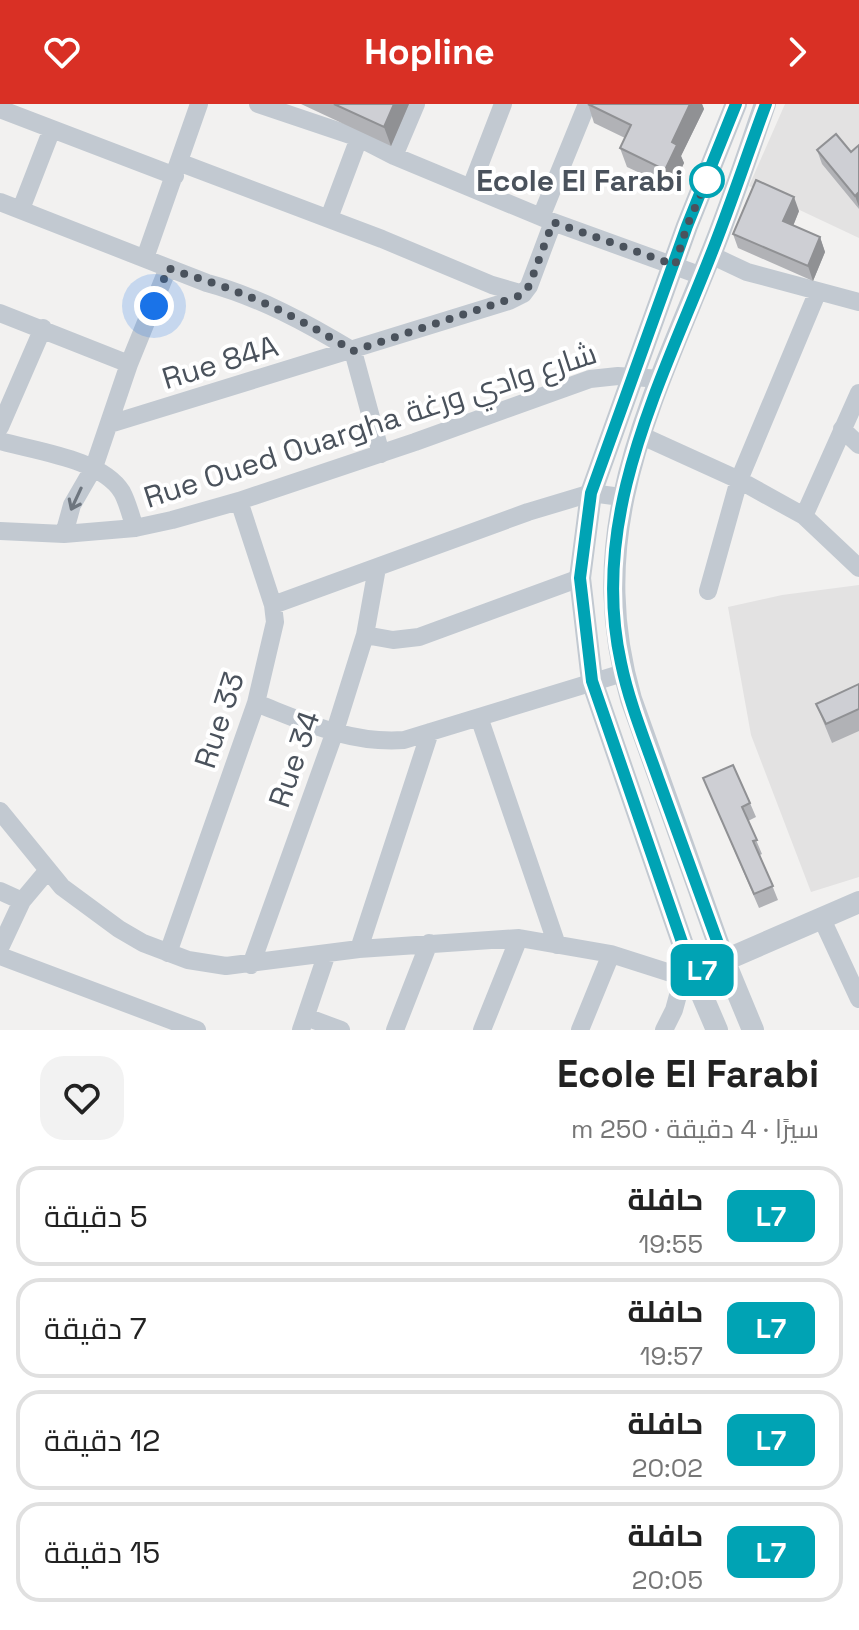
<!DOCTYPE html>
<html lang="ar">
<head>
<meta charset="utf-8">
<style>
  :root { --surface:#fff; --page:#f2f2f2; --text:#222; --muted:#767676; --line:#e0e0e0; --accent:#d93025 }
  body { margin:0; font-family:"Space Grotesk",Cairo,sans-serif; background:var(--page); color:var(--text); direction:rtl; height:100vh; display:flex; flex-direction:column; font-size:30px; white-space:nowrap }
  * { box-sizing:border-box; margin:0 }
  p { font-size:26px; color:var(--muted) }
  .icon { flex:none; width:44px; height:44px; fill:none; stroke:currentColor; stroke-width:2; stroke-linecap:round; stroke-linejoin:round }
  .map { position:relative; height:926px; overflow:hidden; direction:ltr }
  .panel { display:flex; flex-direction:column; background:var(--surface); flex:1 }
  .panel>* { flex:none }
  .badge { padding:0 16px; border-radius:12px; font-size:28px; line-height:52px }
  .you { position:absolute; width:40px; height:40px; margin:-20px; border:6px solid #fff; border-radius:50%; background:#1a73e8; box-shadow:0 0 0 12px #1a73e833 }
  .map>.badge { position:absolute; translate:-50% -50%; box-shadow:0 0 0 4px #fff }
  .round { display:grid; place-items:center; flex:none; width:84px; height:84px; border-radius:24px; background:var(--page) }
  .summary { display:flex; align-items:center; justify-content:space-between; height:136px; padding:0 40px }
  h1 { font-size:38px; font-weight:700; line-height:60px }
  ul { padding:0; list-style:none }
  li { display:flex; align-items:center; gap:24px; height:100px; margin:0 16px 12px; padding:0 24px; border:4px solid var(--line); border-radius:24px }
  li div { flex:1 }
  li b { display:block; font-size:30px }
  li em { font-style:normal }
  li .badge { min-width:88px; font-weight:700; text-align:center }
  header { display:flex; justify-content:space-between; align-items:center; height:104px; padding:0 40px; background:var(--accent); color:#fff; font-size:36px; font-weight:700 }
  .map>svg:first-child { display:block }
  .education { fill:#e3e2e2 }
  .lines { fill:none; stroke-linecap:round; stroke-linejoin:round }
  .minor { stroke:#c2c9d1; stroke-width:18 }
  .tertiary { stroke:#c2c9d1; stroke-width:22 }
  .wall { fill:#b1b2b6 }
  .shaded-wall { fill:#909194 }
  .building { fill:#cecfd4; stroke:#909194; stroke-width:2 }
  .oneway { stroke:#6e767f }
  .line-casing { stroke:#fff; stroke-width:18 }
  .line { stroke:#00a3b4; stroke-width:12 }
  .walk { stroke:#4a525c; stroke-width:8; stroke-dasharray:0 14.4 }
  .stop-dot { fill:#fff; stroke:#00a3b4; stroke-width:4 }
  .labels { text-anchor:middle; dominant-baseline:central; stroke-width:8; stroke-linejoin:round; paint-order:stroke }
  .stop-label { font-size:30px; font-weight:bold; fill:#4a525c; stroke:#fff; text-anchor:end }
  .street-label { font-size:30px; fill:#4a525c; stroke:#fff }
</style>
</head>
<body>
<header><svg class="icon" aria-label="forward" viewBox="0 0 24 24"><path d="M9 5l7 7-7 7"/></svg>Hopline<svg class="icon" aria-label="heart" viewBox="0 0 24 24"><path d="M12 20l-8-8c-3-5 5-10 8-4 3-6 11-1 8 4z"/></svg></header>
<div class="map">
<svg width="859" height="926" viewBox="0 0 859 926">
  <rect width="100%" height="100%" fill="#f2f1f0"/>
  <path class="education" d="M785 0H859V134L749 82Z
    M859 481V773L811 788 751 631 728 503 782 491Z"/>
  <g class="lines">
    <path class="minor" d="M258 0 359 34 394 52 553 118 702 172
      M0 5 175 72
      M394 52 416 0
      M181 59 382 135 492 181 523 190
      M471 83 503 0
      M0 98 207 179C259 193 307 219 353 247L381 350
      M21 105 52 25
      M541 113 587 0
      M329 114 359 34
      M711 151 747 168 859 198
      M145 154 199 0
      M0 209 129 260
      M110 320 509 197 523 190 529 182 553 118
      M0 323 43 224
      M842 325 859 341
      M640 331 739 376 804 412 859 464
      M0 337C35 347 102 355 122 388 128 399 131 413 135 424
      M804 412 859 289
      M0 427 64 430 135 424 172 416 239 397 415 338 590 275 618 272 661 275
      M64 430 72 401 94 363 129 260 168 164
      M708 487 739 376 818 187
      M273 501 528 408 591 389 621 393
      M365 531 393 536 419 533 580 474
      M256 599C305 618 350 640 404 636L623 569
      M479 613 557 841
      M0 707 62 783 119 825 143 839 188 856 226 862 359 845 519 834 611 850 683 873 693 870
      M0 787 22 797
      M821 813 859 895
      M0 844 22 797 48 766
      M359 845 430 628
      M168 849 256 599 275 518 273 501 239 397
      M0 852 197 926
      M251 861 334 630 365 531 377 464
      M306 913 341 926
      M301 926 327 849
      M395 926 429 839
      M482 926 519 834
      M580 926 611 850
      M664 926 674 906 683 873"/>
    <path class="tertiary" d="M693 870 859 798
      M717 926 693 870 592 577 580 474 591 389 687 122 736 0
      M753 926 724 856 631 595C583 429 648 306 709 155 730 104 747 52 765 0"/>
  </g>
  <path class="wall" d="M301 0H409L391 42Z
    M588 0H702L704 5 681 52 684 59 672 84 627 63 620 44 625 34 594 19Z
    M859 41V105L822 60 817 46 851 48Z
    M799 107 793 122 820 133 825 148 813 177 738 144 733 130Z
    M859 580V627L832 639 816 600Z
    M703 674 750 699 756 713 748 717 762 750 760 751 778 796 759 804Z"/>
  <path class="shaded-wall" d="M394 0H409L391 42 384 23Z
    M690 0H702L704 5 681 52 684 59 672 84 665 66 672 38Z
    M859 88V103L855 92Z
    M794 93 799 107 789 132 783 117Z
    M820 133 825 148 813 177 808 162Z"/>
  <path class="building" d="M334 0H394L384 23Z
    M588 0H690L672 38 677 41 665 66 620 44 631 21Z
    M836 30 851 48 859 41V88L855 92 817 46Z
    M756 76 794 93 783 117 820 133 808 162 733 130Z
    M859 580V605L826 620 816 600Z
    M733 661 750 699 742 703 757 736 753 737 773 782 754 790 703 674Z"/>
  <defs><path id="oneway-shaft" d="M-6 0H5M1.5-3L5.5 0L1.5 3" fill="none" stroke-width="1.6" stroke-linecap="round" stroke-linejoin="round" transform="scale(2)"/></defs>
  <use class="oneway" href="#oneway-shaft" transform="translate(76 395) rotate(115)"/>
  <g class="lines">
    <g class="line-casing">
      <path id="line" d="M736 0 687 122 591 389 580 474 592 577 693 870 724 856C702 796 680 735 658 674 645 637 629 598 621 559 589 415 659 283 710 153 730 103 747 51 766 0"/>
    </g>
    <use href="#line" class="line"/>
    <path class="walk" d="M154 202 168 164C192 173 217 179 240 189 279 204 317 225 353 247L519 192 529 182 553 118 675 161 687 122 707 76"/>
  </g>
  <circle class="stop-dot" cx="707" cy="76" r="16"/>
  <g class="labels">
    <g class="stop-label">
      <text x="683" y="76">Ecole El Farabi</text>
    </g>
    <g class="street-label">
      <text transform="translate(220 258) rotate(-17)">Rue 84A</text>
      <text transform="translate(370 321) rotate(-18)">Rue Oued Ouargha شارع وادي ورغة</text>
      <text transform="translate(219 616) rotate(-72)">Rue 33</text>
      <text transform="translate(294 655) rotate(-71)">Rue 34</text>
    </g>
  </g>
</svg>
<div class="you" style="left:154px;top:202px"></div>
<b class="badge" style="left:702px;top:866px;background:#00a3b4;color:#fff">L7</b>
</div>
<section class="panel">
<div class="summary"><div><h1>Ecole El Farabi</h1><p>سيرًا · 4 دقيقة · 250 m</p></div><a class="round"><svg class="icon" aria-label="heart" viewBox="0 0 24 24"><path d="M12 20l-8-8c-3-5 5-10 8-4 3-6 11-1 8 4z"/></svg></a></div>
<ul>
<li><span class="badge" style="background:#00a3b4;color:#fff">L7</span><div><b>حافلة</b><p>19:55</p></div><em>5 دقيقة</em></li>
<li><span class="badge" style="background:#00a3b4;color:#fff">L7</span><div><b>حافلة</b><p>19:57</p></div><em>7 دقيقة</em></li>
<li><span class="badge" style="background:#00a3b4;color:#fff">L7</span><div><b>حافلة</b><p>20:02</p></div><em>12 دقيقة</em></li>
<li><span class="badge" style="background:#00a3b4;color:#fff">L7</span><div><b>حافلة</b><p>20:05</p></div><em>15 دقيقة</em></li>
</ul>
</section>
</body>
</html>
